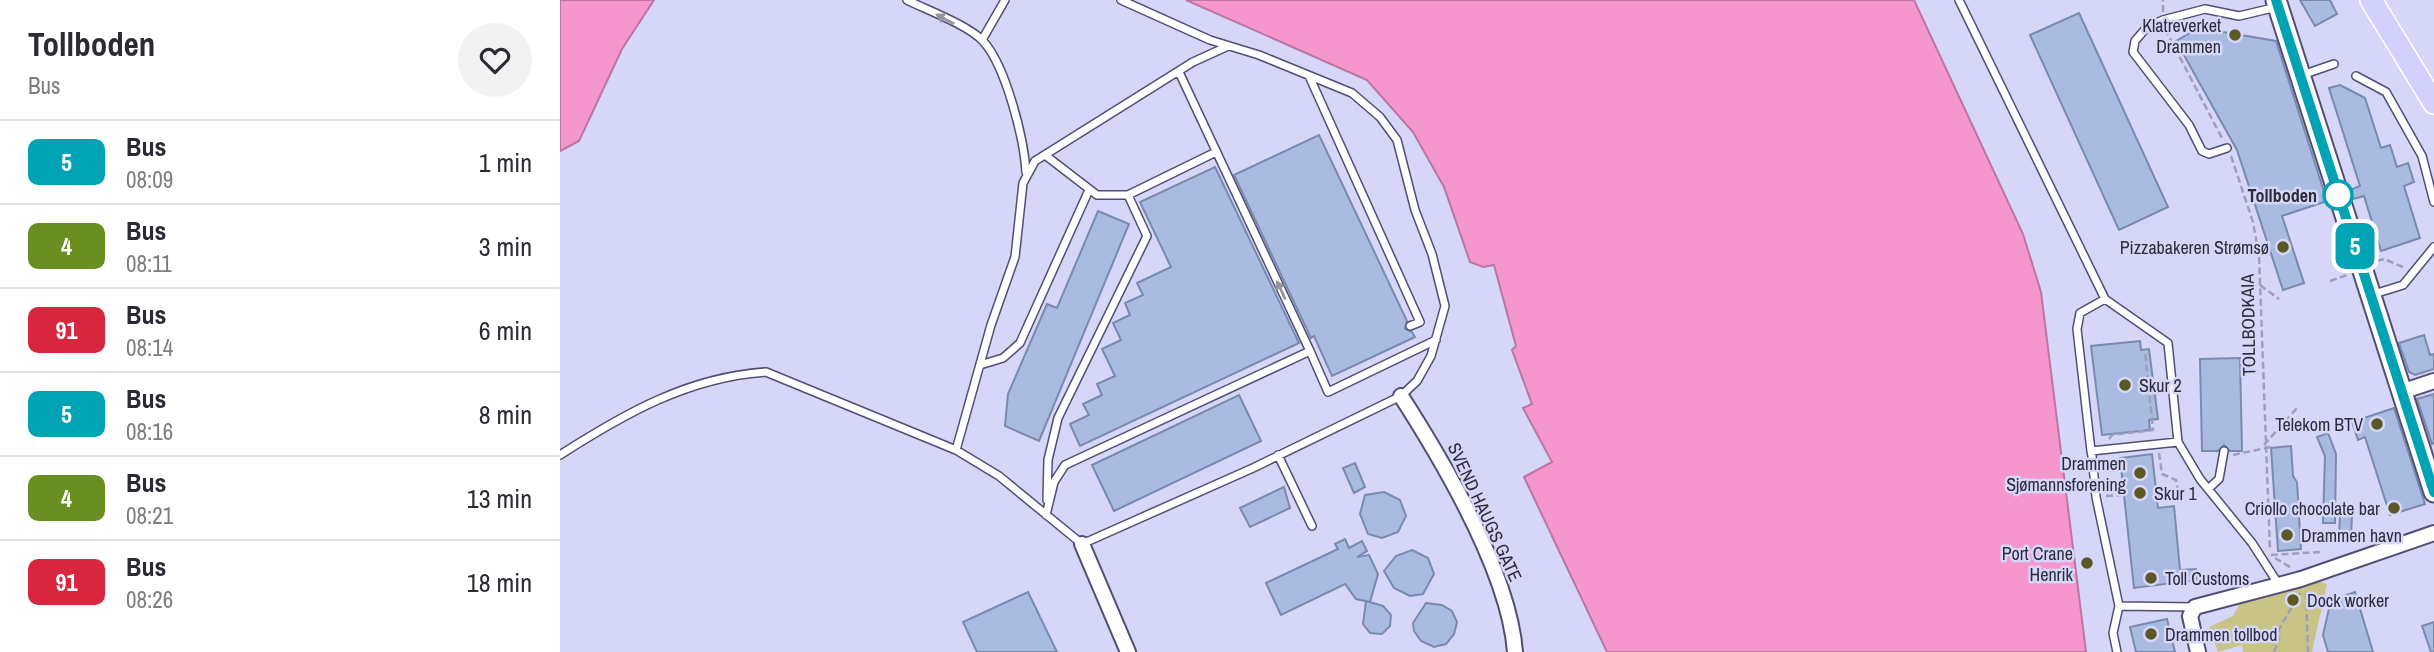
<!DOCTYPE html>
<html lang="en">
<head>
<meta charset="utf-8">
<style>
  :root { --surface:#fff; --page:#f2f2f3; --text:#2b2b33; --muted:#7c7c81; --line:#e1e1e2 }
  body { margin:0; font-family:"Archivo Narrow",sans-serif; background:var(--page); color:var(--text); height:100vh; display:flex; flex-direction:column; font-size:26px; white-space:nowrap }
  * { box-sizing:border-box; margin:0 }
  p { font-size:23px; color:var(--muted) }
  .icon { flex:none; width:38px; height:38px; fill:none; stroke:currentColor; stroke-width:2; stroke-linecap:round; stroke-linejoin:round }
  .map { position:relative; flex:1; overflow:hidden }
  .side { display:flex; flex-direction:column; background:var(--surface); width:560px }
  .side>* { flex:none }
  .badge { padding:0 14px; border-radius:10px; font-size:24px; line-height:46px }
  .map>.badge { position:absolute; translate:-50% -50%; box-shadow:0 0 0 4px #fff }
  .round { display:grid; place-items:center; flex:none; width:74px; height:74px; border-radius:37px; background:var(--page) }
  .headline { display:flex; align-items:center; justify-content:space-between; height:119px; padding:0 28px }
  h1 { font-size:33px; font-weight:700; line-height:52px }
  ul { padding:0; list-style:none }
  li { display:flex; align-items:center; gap:21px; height:84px; padding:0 28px; border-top:2px solid var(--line) }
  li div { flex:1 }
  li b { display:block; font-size:26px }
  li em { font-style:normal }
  li .badge { min-width:77px; font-weight:700; text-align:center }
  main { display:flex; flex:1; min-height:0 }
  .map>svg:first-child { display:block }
  .green { fill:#c7c486 }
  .water { fill:#f597cd; stroke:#b977a2; stroke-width:2 }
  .building { fill:#a9bbe1; stroke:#798aae; stroke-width:2 }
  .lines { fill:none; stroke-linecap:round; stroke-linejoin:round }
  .lane-casing { stroke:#504f73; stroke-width:10 }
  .street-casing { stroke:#504f73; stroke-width:18 }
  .secondary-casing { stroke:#504f73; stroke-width:23 }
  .primary-casing { stroke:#fff; stroke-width:24 }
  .path { stroke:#9f9fbb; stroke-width:2.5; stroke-dasharray:7 3.5; stroke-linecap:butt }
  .lane { stroke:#fff; stroke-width:7 }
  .street { stroke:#fff; stroke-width:14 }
  .secondary { stroke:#fff; stroke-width:19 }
  .primary { stroke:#d2d1fe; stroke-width:21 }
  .oneway { fill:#96969e }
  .line-casing { stroke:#fff; stroke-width:16 }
  .line { stroke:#00a3b4; stroke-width:10 }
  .poi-dot { fill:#5c5825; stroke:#d6d6f8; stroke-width:2.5 }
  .stop-dot { fill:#fff; stroke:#00a3b4; stroke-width:3.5 }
  .labels { text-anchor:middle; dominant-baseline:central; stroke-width:5; stroke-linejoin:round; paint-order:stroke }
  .poi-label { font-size:18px; fill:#2c2c3c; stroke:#d6d6f8; text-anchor:end }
  .stop-label { font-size:18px; font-weight:bold; fill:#2c2c3c; stroke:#d6d6f8; text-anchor:end }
  .street-label { font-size:18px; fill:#2c2c3c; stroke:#d6d6f8 }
</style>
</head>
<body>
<main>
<section class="side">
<div class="headline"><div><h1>Tollboden</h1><p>Bus</p></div><a class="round"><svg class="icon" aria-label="heart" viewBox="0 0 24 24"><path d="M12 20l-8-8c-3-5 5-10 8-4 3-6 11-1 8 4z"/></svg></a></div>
<ul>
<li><span class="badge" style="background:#00a3b4;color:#fff">5</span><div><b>Bus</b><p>08:09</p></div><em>1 min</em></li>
<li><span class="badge" style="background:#6b8e23;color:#fff">4</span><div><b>Bus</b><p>08:11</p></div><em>3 min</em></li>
<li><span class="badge" style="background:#d7263d;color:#fff">91</span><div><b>Bus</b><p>08:14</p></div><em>6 min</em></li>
<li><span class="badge" style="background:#00a3b4;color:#fff">5</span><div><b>Bus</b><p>08:16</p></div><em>8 min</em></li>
<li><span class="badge" style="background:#6b8e23;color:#fff">4</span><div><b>Bus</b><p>08:21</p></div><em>13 min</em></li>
<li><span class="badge" style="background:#d7263d;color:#fff">91</span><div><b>Bus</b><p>08:26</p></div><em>18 min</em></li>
</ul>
</section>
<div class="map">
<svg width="1874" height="652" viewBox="0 0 1874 652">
  <rect width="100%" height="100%" fill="#d6d6f8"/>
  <path class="green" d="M1748 579 1767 584 1752 652H1683L1682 645 1658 652 1649 627 1673 616 1685 594Z"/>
  <path class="water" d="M0 0H94L62 49 19 141 0 151Z
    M626 0H1354L1463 234 1481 292 1526 652H1047L964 477 992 462 963 408 972 404 952 350 956 346 934 265 923 267 910 262 884 187 853 132 807 80Z"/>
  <path class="building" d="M1740 0H1770L1777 14 1755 26Z
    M1519 13 1608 207 1559 230 1470 35Z
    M1639 28 1716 41 1767 201 1722 216 1744 283 1723 290 1677 150 1616 41Z
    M1780 85 1805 98 1821 148 1830 145 1837 167 1848 163 1854 182 1844 186 1860 238 1821 251 1804 196 1793 199 1790 190 1800 186 1769 88Z
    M759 135 847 321 845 329 852 332 855 337 772 376 754 336 751 338 674 175Z
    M655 167 739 343 520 446 510 424 529 415 523 404 542 395 537 384 555 376 542 349 561 340 553 323 570 315 565 303 583 295 577 283 611 267 580 202Z
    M538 211 569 224 479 441 445 426 448 394 487 304 497 308Z
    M1864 335 1870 355 1874 354V369L1855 375 1849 372 1839 343Z
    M1580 341 1581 350 1589 349 1598 419 1589 420 1590 430 1542 435 1531 346Z
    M1680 358 1682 451H1670L1664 445 1658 451H1642L1640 359Z
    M1874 394V443L1872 444 1857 399Z
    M679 395 701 441 554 511 532 465Z
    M1834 408 1865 504 1830 515 1805 437 1798 440 1792 422Z
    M1768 433 1776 454 1775 523H1763L1765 456 1757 437Z
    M1731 446 1733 476 1737 482 1741 549 1718 551 1711 448Z
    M1592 454 1598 508 1614 506 1620 570 1636 569 1637 580 1574 588 1560 458Z
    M795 463 805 487 794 493 783 468Z
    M724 487 730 508 690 527 680 508Z
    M824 492 840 500 846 516 838 532 822 538 808 534 800 514 805 495Z
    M1780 513 1792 514 1791 538H1779Z
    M785 539 789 548 802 541 807 551 797 557 809 555 818 574 810 602 796 599 785 584 721 615 706 583 778 549 775 544Z
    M852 550 868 558 874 574 863 594 850 596 834 588 824 571 836 556Z
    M468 592 497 652H417L403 622Z
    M1795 592 1813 652H1768L1763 635 1771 600Z
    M806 601 823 606 831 615 830 626 822 634 810 633 803 624Z
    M866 603 882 605 892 611 897 622 894 634 886 644 874 647 861 641 854 631 853 623Z
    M1607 619 1615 652H1576L1570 627Z
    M1874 622V652H1871L1862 626Z"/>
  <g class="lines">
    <g class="lane-casing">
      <path id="lane" d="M347 0C367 10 408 25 423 41 446 66 464 139 466 172
        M1399 0 1545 299 1608 343 1618 442 1640 479 1692 543 1719 585
        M422 40 445 0
        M619 72 750 351
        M1742 75 1774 64
        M1796 76 1826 92 1862 156 1874 202
        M750 78 860 322 850 326
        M1667 148 1649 154 1642 151 1629 125 1573 52 1575 41 1587 27 1603 20 1645 9 1679 16 1717 7
        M485 155 537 195H568L656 152
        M1814 294 1843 285 1874 247
        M420 365 443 358 460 343 529 190
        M1618 442 1531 451 1532 456 1536 497 1559 606 1634 607
        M396 450 431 325 455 257 463 183 475 161 633 62 666 47
        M1531 451 1517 329 1520 313 1545 299
        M0 455C64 414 128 377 206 372L396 450 439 476 522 544 693 468 841 396 857 381 871 356 885 306 872 254 855 210 837 140 820 117 792 93 699 55 650 40 561 0
        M718 455 752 526
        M1648 489 1659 479 1664 451
        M487 500 488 460 498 418 587 236 568 195
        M486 515 494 482 505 465 750 351 768 392 876 340
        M1557 652 1553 633 1559 606"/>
    </g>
    <g class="street-casing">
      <path id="street" d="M1841 392 1874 381
        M841 396C884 463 949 572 955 652
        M522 544 568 652
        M1638 652 1630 616 1635 607 1741 579 1874 533"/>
    </g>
    <g class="secondary-casing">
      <path id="secondary" d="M1716 0 1874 492"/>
    </g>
    <g class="primary-casing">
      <path id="primary" d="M1811 0 1874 103"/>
    </g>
    <path class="path" d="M1603 12V0
      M1605 29 1663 140
      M1671 156 1693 222 1699 256 1710 550
      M1817 261 1824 259 1843 267
      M1770 281 1787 275
      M1700 285 1719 299
      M1549 439 1552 435 1593 430 1585 352
      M1704 445 1737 408
      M1599 453 1602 474 1616 480 1621 505
      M1673 455 1711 447
      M1546 496 1564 495
      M1711 555 1760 552
      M1715 558 1730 567
      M1746 593 1748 652
      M1714 652 1719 639V629L1740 593"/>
    <use href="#lane" class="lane"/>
    <use href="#street" class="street"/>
    <use href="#secondary" class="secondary"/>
    <use href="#primary" class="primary"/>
  </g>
  <defs><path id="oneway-solid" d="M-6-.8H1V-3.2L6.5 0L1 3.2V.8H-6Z" transform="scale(1.75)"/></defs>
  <g class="oneway">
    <use href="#oneway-solid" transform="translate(385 19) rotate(-152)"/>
    <use href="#oneway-solid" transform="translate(721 290) rotate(-115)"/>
  </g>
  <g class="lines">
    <g class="line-casing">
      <path id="line" d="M1716 0 1874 492"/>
    </g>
    <use href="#line" class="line"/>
  </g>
  <g class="poi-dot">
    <circle cx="1675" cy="35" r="7"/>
    <circle cx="1723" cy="247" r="7"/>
    <circle cx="1565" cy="385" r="7"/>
    <circle cx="1817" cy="424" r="7"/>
    <circle cx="1580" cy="473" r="7"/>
    <circle cx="1580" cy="493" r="7"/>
    <circle cx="1834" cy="508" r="7"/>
    <circle cx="1727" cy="535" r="7"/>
    <circle cx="1527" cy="563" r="7"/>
    <circle cx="1591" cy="578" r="7"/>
    <circle cx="1733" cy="600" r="7"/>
    <circle cx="1591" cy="634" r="7"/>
  </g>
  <circle class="stop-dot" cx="1778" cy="195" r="14"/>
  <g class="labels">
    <g class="poi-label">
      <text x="1661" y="25">Klatreverket<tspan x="1661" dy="21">Drammen</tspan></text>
      <text x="1709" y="247">Pizzabakeren Strømsø</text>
      <text x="1579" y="385" text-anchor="start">Skur 2</text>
      <text x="1803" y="424">Telekom BTV</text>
      <text x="1566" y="463">Drammen<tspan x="1566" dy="21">Sjømannsforening</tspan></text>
      <text x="1594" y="493" text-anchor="start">Skur 1</text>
      <text x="1820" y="508">Criollo chocolate bar</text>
      <text x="1741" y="535" text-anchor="start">Drammen havn</text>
      <text x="1513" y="553">Port Crane<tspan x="1513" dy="21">Henrik</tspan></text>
      <text x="1605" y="578" text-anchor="start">Toll Customs</text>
      <text x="1747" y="600" text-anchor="start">Dock worker</text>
      <text x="1605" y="634" text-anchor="start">Drammen tollbod</text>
    </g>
    <g class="stop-label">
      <text x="1757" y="195">Tollboden</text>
    </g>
    <g class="street-label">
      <text transform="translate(1688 325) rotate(-91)">TOLLBODKAIA</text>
      <text transform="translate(925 512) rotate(65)">SVEND HAUGS GATE</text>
    </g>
  </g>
</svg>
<b class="badge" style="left:1795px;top:246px;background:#00a3b4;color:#fff">5</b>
</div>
</main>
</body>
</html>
